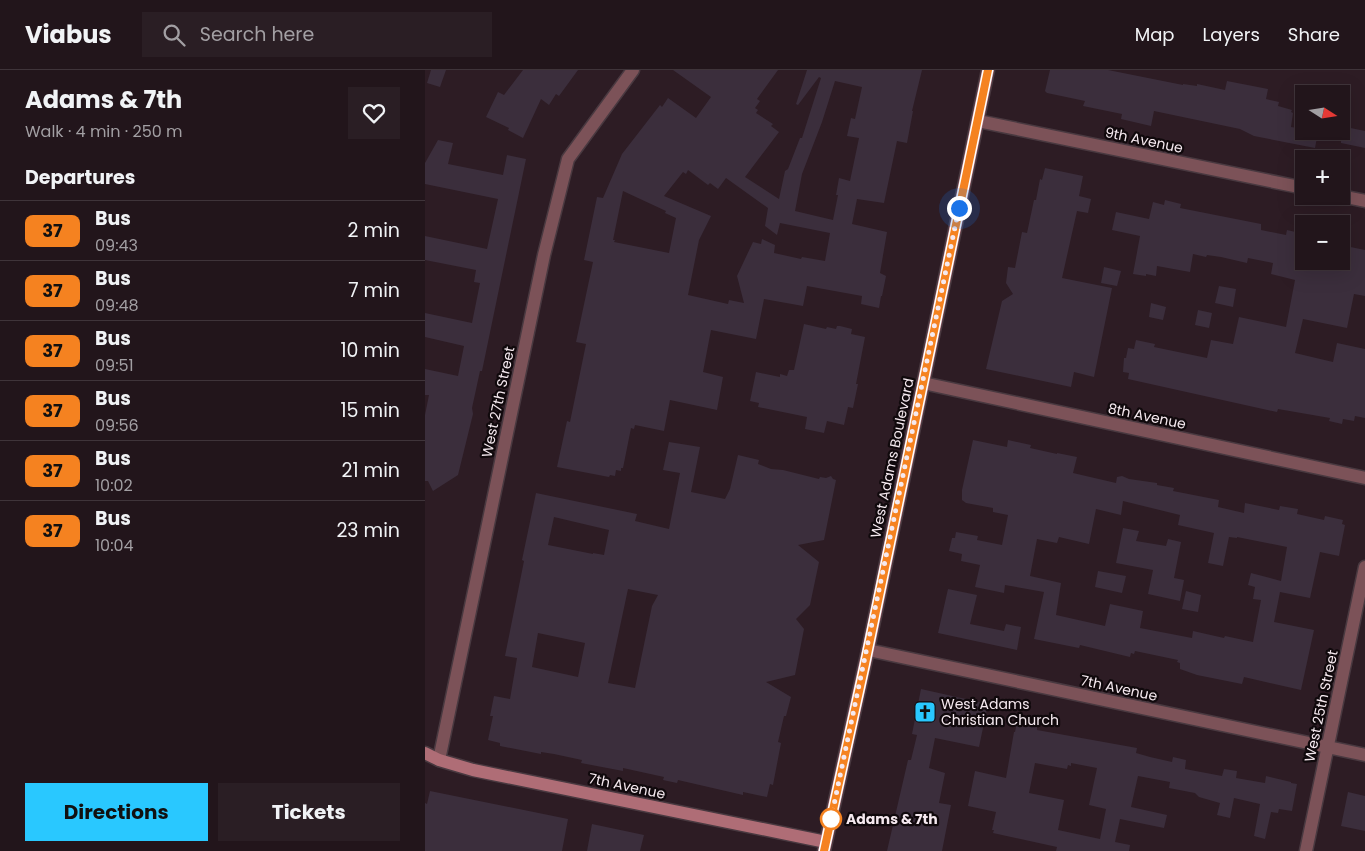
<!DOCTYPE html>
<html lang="en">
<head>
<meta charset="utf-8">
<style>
  :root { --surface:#22151b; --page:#2a1e24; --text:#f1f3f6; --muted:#a29fa3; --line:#3f343a; --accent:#29c8ff }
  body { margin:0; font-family:Poppins,sans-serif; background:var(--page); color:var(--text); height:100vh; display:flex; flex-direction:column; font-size:19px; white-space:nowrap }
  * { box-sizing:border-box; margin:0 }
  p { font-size:16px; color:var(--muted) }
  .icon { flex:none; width:28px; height:28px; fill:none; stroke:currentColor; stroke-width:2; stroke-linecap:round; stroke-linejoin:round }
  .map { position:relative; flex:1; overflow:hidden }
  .sheet { display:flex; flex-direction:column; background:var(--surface); width:425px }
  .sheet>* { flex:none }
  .badge { padding:0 10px; border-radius:8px; font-size:18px; line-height:32px }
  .needle { width:32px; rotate:102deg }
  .buttons { position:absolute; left:870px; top:15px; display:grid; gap:10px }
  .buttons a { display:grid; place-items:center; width:55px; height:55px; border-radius:0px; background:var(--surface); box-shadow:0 5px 20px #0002,0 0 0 1px var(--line); font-size:25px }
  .you { position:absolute; width:25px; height:25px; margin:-12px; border:4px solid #fff; border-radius:50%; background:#1a73e8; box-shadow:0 0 0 8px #1a73e833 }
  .map>.badge { position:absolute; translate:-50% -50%; box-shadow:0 0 0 2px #fff }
  h2 { padding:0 25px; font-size:19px; line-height:45px }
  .round { display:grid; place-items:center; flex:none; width:52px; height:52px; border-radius:0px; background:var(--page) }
  .headline { display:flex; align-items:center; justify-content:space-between; height:85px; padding:0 25px }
  h1 { font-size:24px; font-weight:700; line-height:38px }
  .button { display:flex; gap:10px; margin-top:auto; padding:10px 25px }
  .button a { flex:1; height:58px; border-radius:0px; background:var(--accent); color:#111; font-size:20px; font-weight:700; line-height:58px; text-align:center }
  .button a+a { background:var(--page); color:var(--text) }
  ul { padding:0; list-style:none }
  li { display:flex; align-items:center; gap:15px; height:60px; padding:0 25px; border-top:1px solid var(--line) }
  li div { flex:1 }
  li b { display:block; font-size:19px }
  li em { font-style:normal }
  li .badge { min-width:55px; font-weight:700; text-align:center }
  header { display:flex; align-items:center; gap:30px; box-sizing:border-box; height:70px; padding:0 25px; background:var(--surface); border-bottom:1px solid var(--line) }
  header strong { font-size:24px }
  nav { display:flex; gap:28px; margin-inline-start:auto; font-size:18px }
  .search { width:350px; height:45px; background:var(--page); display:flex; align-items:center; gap:12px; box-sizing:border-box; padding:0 18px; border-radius:0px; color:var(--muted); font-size:19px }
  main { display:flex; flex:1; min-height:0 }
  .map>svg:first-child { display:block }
  .building { fill:#3b2e3c; fill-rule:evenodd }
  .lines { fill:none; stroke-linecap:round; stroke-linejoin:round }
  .street-casing { stroke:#493940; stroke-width:15 }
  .secondary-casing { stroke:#493940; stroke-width:15 }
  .street { stroke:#7c5258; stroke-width:12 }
  .secondary { stroke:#af6d76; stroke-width:12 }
  .line-casing { stroke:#fff; stroke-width:11 }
  .line { stroke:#f58220; stroke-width:8 }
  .walk { stroke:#f5e9ef; stroke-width:5; stroke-dasharray:0 9 }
  .stop-dot { fill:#fff; stroke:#f58220; stroke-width:2.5 }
  .labels { text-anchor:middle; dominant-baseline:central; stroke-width:4.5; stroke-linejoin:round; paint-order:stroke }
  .street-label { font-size:14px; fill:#f5e9ef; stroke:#10090c }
  .poi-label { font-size:14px; fill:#f5e9ef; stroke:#10090c; text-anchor:start }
  .stop-label { font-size:14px; font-weight:bold; fill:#f5e9ef; stroke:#10090c; text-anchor:start }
</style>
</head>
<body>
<header>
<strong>Viabus</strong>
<div class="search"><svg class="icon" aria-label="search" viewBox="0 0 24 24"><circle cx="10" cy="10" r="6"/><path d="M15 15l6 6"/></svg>Search here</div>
<nav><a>Map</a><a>Layers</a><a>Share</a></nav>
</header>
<main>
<section class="sheet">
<div class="headline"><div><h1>Adams &amp; 7th</h1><p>Walk · 4 min · 250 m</p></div><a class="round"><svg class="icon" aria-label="heart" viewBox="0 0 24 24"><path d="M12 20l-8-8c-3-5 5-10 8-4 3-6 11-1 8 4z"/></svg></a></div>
<h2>Departures</h2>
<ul>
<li><span class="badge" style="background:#f58220;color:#111">37</span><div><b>Bus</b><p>09:43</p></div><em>2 min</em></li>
<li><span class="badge" style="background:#f58220;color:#111">37</span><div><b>Bus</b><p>09:48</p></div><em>7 min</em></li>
<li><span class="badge" style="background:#f58220;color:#111">37</span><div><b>Bus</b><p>09:51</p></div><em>10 min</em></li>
<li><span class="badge" style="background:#f58220;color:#111">37</span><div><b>Bus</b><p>09:56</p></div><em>15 min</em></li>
<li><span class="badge" style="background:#f58220;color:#111">37</span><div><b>Bus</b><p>10:02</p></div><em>21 min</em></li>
<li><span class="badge" style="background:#f58220;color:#111">37</span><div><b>Bus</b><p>10:04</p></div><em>23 min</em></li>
</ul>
<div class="button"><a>Directions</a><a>Tickets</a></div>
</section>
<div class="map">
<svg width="940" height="781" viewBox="0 0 940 781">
  <rect width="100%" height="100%" fill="#2d1c24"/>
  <path class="building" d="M6 0H21L15 17 2 13Z
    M98 0H153L134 26 131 24 124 35 116 29 98 68 83 60 84 58 61 47 73 22 79 25Z
    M248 0H353L332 29 335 31 330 38 333 40 331 43 348 54 346 56 354 62 320 107 354 129 360 101 363 99 375 68H377L396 8 394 7 373 35 371 34 382 0H497L487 41H488L482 73 472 71 459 133 432 129 427 154 462 162 455 203 461 206 457 226H456L454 238 436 234 437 226 382 216 378 236 339 229 331 269 286 260 278 302 298 307 292 340 245 330 239 361 210 355 209 359 206 358 198 398H196V401L191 400 190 406 185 405 184 407 132 397 142 351 145 352 161 274 151 272 168 192 159 190 172 127 178 128 197 84 235 35 237 37 243 28 271 48 286 27ZM410 11 437 17 430 49 426 48 422 66 434 68 425 111 414 108 411 125H413L408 150 370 141 377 104 397 52ZM263 100 283 115 285 113 293 119 301 108 343 138 340 156 352 165 355 153 405 163 400 191 377 187 376 189 349 183 350 175 337 169 336 174 328 172 312 206 319 233 304 230 303 234 263 225 274 170 286 146 239 126 258 102 261 104ZM198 121 241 141 240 143 251 148 244 183 189 172 190 170H188Z
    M625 0H683L758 15V14L772 16V14L800 20 802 11 843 19 841 29 854 32 853 36 867 40 866 42 868 43 866 57 879 59V61L893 62 890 78 829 66 815 59 729 41 726 56 696 49 697 44 658 36 660 31 622 23 620 21Z
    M916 56 940 61V78L916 73Z
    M13 70 28 73 23 94 78 105 82 85 101 89 57 301H55L47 338 48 344 33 405 8 421 3 411H0V345L4 325H0V299L33 306 39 276 0 267V243L47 253 55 213 49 212 51 200 0 190V166L62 179 73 129 0 114V93Z
    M620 98 658 106 654 126 666 129 663 143 652 141 637 208 687 218 669 307 649 302 646 317 561 299 577 231 588 224 581 213 583 197 590 198 597 162 602 163 609 130H611L615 109 617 110Z
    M740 130 756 134 755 138 836 154V160L861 165 862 160 879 164V191H916V175L940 180V226L929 224 922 258 878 249 870 283 908 292 912 273 940 279V348L930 346 929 351 918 349 917 354 904 351 905 348 853 339 852 342 703 309 704 303 698 302 699 288H701L703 278 709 279 711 270 730 274 729 277 782 288 786 270 808 274 814 247 861 257 870 210 846 204 848 193 823 188 822 193 796 187 782 185 781 187 768 184 765 202 732 196 731 206 721 204V206L708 204 715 166 687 160 691 142 724 149 728 132 739 135Z
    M679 197 696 201 692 216 676 213Z
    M794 216 811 219 808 237 790 233Z
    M726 233 741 237 738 250 724 247Z
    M773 240 787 243 784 258 770 255Z
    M379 254 401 259 402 257 411 259 412 256H415L427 259 426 264 440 267 431 314H433L428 338 423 337 419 355 402 351 399 363 380 359 382 347 333 337 334 333 325 331 331 302 355 307V304L362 306 364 300H369Z
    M548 370 582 377 583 370 606 375 605 378 632 384V383L652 387 648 403 691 413 692 407 697 406 704 409 732 413V415L749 418 748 421 794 430 793 437 819 443 820 433 854 440 855 436 873 439 872 444 899 450 900 446 918 450 917 454 920 455 914 486 895 482 885 528 855 522 849 552 889 560 876 620 819 607 817 614 772 605 755 599V593L752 592 753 590 710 581 709 584 706 583 705 587 655 575 654 578 609 569 619 522 580 515 579 523 550 517 555 495 536 491 537 484 524 481 527 468H530L531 462 553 466 552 470 577 475 583 445 568 442V438L541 433 537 430V420ZM698 431 755 445 753 455 789 463 783 493 798 496 804 467 812 468V467L862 477 856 511 826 503 823 515 830 517 828 529 836 530 828 572 800 566 799 568 768 561 767 568 715 558 718 541 685 534 680 556 631 545 636 513 605 506 612 469 632 473 634 467 664 474 671 439 696 445Z
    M244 372 275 377 266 422 300 429 305 419 313 385 334 390 333 394 346 399 358 400 394 409 395 407 401 408 406 406 408 409 411 410 399 470 373 475 394 492 385 535 371 549 379 559 370 605 341 612 366 627 361 646H359L353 672 356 673 348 715 345 714 342 727 318 722V725L253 710 252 713 238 710 239 707 198 698V701L156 693 157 690 129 684 116 682V684L75 676V673L63 670 68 646H65L69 626 85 629 92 588 80 586 99 491 97 490 111 423 212 444 210 451 244 459 255 403 238 400ZM129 447 184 460 179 485 168 483V484L123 475ZM203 519 233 525 227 536 210 618 183 613ZM113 563 160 573 153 607 107 597Z
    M698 458 714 461 711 471 741 476 743 469 756 472 749 508 759 510 755 531 723 524 728 500 691 493Z
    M673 501 701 506 697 523 670 517Z
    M523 519 552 525 545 554 579 561 581 554 596 557 592 580 513 563Z
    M761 521 776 525 773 542 757 539Z
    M496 619 563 634 554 677 510 668 504 698 520 703 514 733 526 735 517 781H462L483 690H486L492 665 487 664Z
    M592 652 612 656V660L712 678 711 683 725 687 747 692 748 687 761 690 760 699 797 706 799 699 812 701 811 708 840 713 841 706 866 712V713L872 714 867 741 854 739 853 743 846 742 840 769 829 766 835 734 809 728 805 748 792 745 795 733 774 727 770 723 744 718 745 712 713 706 706 737 742 745 739 758 695 749 690 772 705 775 704 781H631L632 777 568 763 569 760H567L571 742 543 736 550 701 581 708 589 662H590ZM610 693 642 699 643 695 646 696V693L672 698 664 735 681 739 675 769 633 760 639 730 604 723Z
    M5 721 143 749 137 781H0V733L2 734Z
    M923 722 940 726V761L916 756Z
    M167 754 219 765 215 781H162Z"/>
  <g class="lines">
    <g class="street-casing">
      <path id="street" d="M553 51 879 118
        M916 126 940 131
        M498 313 940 408
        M443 580 940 685
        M14 690 119 185 143 89 208 0
        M881 781 940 497"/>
    </g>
    <g class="secondary-casing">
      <path id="secondary" d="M0 683 14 690 48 700 401 772
        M399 781 443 580 563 0"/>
    </g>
    <use href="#street" class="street"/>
    <use href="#secondary" class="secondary"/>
  </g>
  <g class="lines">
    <g class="line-casing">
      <path id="line" d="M399 781 440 594 563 0"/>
    </g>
    <use href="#line" class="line"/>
    <path class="walk" d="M406 749 534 138"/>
  </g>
  <defs>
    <g id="church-square" transform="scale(1.125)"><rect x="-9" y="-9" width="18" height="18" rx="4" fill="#29c8ff" stroke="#10090c"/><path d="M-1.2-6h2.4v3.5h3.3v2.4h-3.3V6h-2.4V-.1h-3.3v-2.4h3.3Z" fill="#111"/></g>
  </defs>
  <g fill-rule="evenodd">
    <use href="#church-square" x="500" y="642"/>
  </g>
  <circle class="stop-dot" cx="406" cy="749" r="10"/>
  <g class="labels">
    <g class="street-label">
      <text transform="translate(719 70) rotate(12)">9th Avenue</text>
      <text transform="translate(73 332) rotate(-78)">West 27th Street</text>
      <text transform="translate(722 346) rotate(12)">8th Avenue</text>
      <text transform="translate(467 388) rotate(-78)">West Adams Boulevard</text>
      <text transform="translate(694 618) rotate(12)">7th Avenue</text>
      <text transform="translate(896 636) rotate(-78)">West 25th Street</text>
      <text transform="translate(202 716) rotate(12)">7th Avenue</text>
    </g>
    <g class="poi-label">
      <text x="516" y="634">West Adams<tspan x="516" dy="16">Christian Church</tspan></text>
    </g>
    <g class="stop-label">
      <text x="421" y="749">Adams &amp; 7th</text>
    </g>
  </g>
</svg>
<div class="buttons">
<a><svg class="needle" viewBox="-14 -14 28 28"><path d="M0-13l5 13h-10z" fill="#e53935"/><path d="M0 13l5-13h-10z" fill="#a29fa3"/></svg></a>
<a>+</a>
<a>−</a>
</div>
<div class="you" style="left:534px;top:138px"></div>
</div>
</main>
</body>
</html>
